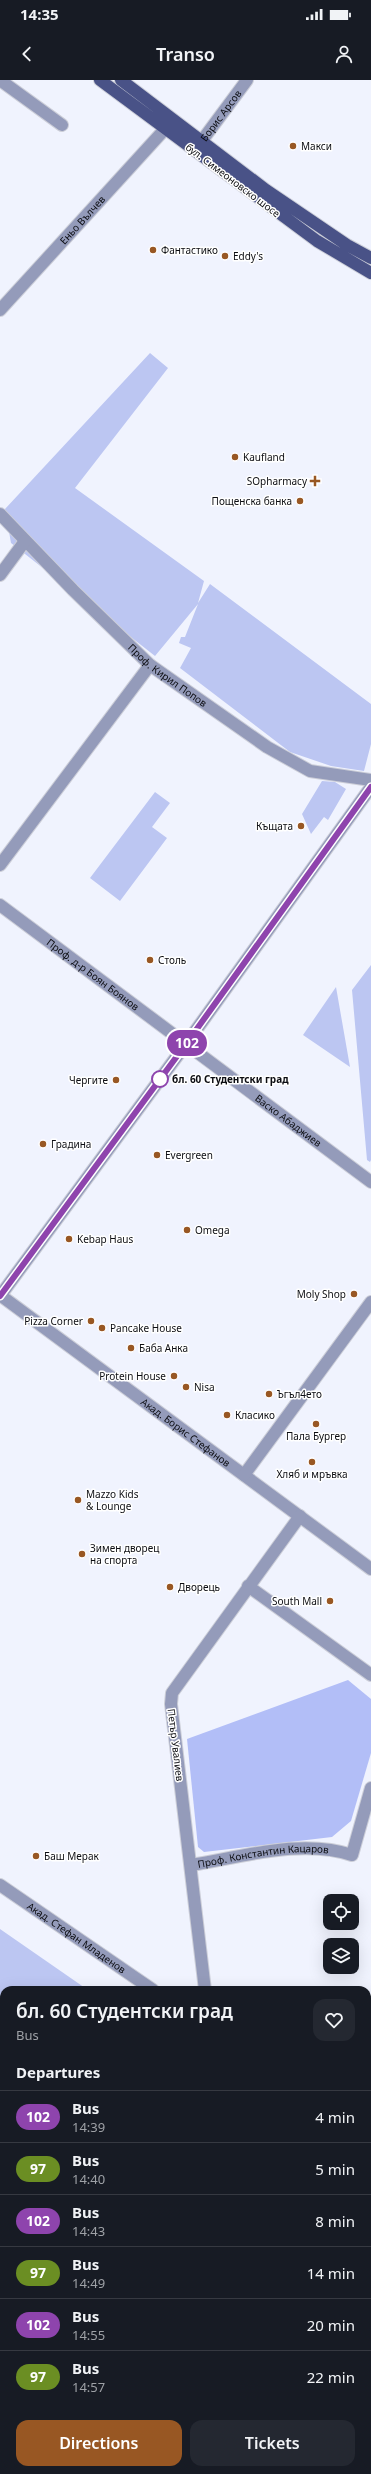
<!DOCTYPE html>
<html lang="en">
<head>
<meta charset="utf-8">
<style>
  :root { --surface:#171b24; --page:#242831; --text:#f1f3f6; --muted:#9ea1a6; --line:#363941; --accent:#985723 }
  body { margin:0; font-family:"Noto Sans",sans-serif; background:var(--page); color:var(--text); height:100vh; display:flex; flex-direction:column; font-size:15px; white-space:nowrap }
  * { box-sizing:border-box; margin:0 }
  p { font-size:13px; color:var(--muted) }
  .icon { flex:none; width:22px; height:22px; fill:none; stroke:currentColor; stroke-width:2; stroke-linecap:round; stroke-linejoin:round }
  .map { position:relative; flex:1; overflow:hidden }
  .drawer { position:absolute; left:0px; top:1906px; width:371px; height:488px; display:flex; flex-direction:column; background:var(--surface); border-radius:12px 12px 0 0; box-shadow:0 4px 16px #0002 }
  .drawer>* { flex:none }
  .badge { padding:0 8px; border-radius:13px; font-size:14px; line-height:26px }
  .buttons { position:absolute; left:323px; top:1814px; display:grid; gap:8px }
  .buttons a { display:grid; place-items:center; width:36px; height:36px; border-radius:8px; background:var(--surface); box-shadow:0 4px 16px #0002; font-size:20px }
  .map>.badge { position:absolute; translate:-50% -50%; box-shadow:0 0 0 2px #fff }
  h2 { padding:0 16px; font-size:15px; line-height:36px }
  .round { display:grid; place-items:center; flex:none; width:42px; height:42px; border-radius:12px; background:var(--page) }
  .head { display:flex; align-items:center; justify-content:space-between; height:68px; padding:0 16px }
  h1 { font-size:19px; font-weight:600; line-height:30px }
  .button { display:flex; gap:8px; margin-top:auto; padding:8px 16px }
  .button a { flex:1; height:46px; border-radius:12px; background:var(--accent); color:#fff; font-size:16px; font-weight:600; line-height:46px; text-align:center }
  .button a+a { background:var(--page); color:var(--text) }
  ul { padding:0; list-style:none }
  li { display:flex; align-items:center; gap:12px; height:52px; padding:0 16px; border-top:1px solid var(--line) }
  li div { flex:1 }
  li b { display:block; font-size:15px }
  li em { font-style:normal }
  li .badge { min-width:44px; font-weight:700; text-align:center }
  .status { display:flex; justify-content:space-between; align-items:center; height:28px; padding:0 20px; background:var(--surface); direction:ltr }
  .status svg { height:11px; fill:currentColor }
  header { display:flex; justify-content:space-between; align-items:center; height:52px; padding:0 16px; background:var(--surface); font-size:18px; font-weight:600 }
  .map>svg:first-child { display:block }
  .green { fill:#bcc6f2 }
  .forest { fill:#b2bef7 }
  .lines { fill:none; stroke-linecap:round; stroke-linejoin:round }
  .minor-casing { stroke:#ccced8; stroke-width:14 }
  .major-casing { stroke:#ccced8; stroke-width:14 }
  .minor { stroke:#949bba; stroke-width:12 }
  .major { stroke:#495287; stroke-width:12 }
  .line-casing { stroke:#fff; stroke-width:9 }
  .line { stroke:#8e44ad; stroke-width:6 }
  .poi-dot { fill:#985723; stroke:#fff; stroke-width:1.5 }
  .stop-dot { fill:#fff; stroke:#8e44ad; stroke-width:2 }
  .labels { text-anchor:middle; dominant-baseline:central; stroke-width:3; stroke-linejoin:round; paint-order:stroke }
  .street-label { font-size:10px; fill:#0c0d12; stroke:#fff }
  .poi-label { font-size:10px; fill:#0c0d12; stroke:#fff; text-anchor:start }
  .stop-label { font-size:10px; font-weight:bold; fill:#0c0d12; stroke:#fff; text-anchor:start }
</style>
</head>
<body>
<div class="status"><b>14:35</b><svg viewBox="0 0 49 12"><path d="M0 12V9h3v3zM5 12V6h3v6zM10 12V3h3v9zM15 12V0h3v12zM26 1h20v11H26zM47 4h2v5h-2z"/></svg></div>
<header><svg class="icon" aria-label="back" viewBox="0 0 24 24"><path d="M15 5l-7 7 7 7"/></svg>Transo<svg class="icon" aria-label="person" viewBox="0 0 24 24"><circle cx="12" cy="8" r="4"/><path d="M4 21q1-7 8-7t8 7"/></svg></header>
<div class="map">
<svg width="371" height="2394" viewBox="0 0 371 2394">
  <rect width="100%" height="100%" fill="#f0f3fe"/>
  <path class="green" d="M150 273 168 288 75 408 204 501 198 523 210 504 371 624V664L364 691 331 686 290 672 180 588 191 568 179 563 181 557H185L198 524 155 576 11 463 5 429Z
    M322 701 335 702 346 709 328 740 324 737 311 754 302 734Z
    M155 712 170 723 152 747 167 758 120 821 90 798Z
    M371 885V1080L370 1082 367 1080 352 910Z
    M336 907 350 987 303 955Z
    M0 1849 88 1910H4V2390H232L231 2394H0Z"/>
  <path class="forest" d="M348 1600 371 1619V1673L351 1741 332 1757 204 1772 198 1767 187 1659Z"/>
  <g class="lines">
    <g class="minor-casing">
      <g id="minor">
        <path d="M0 0 62 45"/>
        <path id="s1" d="M195 70 247 0"/>
        <path id="s2" d="M0 230 165 49"/>
        <path id="s3" d="M0 434 73 510 150 585 267 667 310 691 371 700"/>
        <path d="M0 495 25 461"/>
        <path d="M0 785 150 585"/>
        <path id="s4" d="M0 825 371 1102"/>
        <path id="s5" d="M0 1215 371 1489"/>
        <path d="M0 1216 186 964 371 707"/>
        <path d="M244 1395 371 1222"/>
        <path d="M248 1506 371 1595"/>
        <path id="s6" d="M191 1785C242 1777 302 1758 352 1775L371 1708"/>
        <path id="s7" d="M0 1805 153 1910"/>
        <path d="M205 1910 171 1624 172 1613 300 1436"/>
        <path d="M367 2065 371 2068"/>
        <path d="M367 2137 371 2130"/>
        <path d="M249 2394 250 2390"/>
      </g>
    </g>
    <g class="major-casing">
      <path id="major" d="M100 0 317 161 371 193
        M121 0 266 110 347 165 371 178"/>
    </g>
    <use href="#minor" class="minor"/>
    <use href="#major" class="major"/>
  </g>
  <g class="lines">
    <g class="line-casing">
      <path id="line" d="M0 1216 186 964 371 707"/>
    </g>
    <use href="#line" class="line"/>
  </g>
  <g class="poi-dot">
    <circle cx="293" cy="66" r="4"/>
    <circle cx="153" cy="170" r="4"/>
    <circle cx="225" cy="176" r="4"/>
    <circle cx="235" cy="377" r="4"/>
    <path d="M313 395h4v4h4v4h-4v4h-4v-4h-4v-4h4z"/>
    <circle cx="300" cy="421" r="4"/>
    <circle cx="301" cy="746" r="4"/>
    <circle cx="150" cy="880" r="4"/>
    <circle cx="116" cy="1000" r="4"/>
    <circle cx="43" cy="1064" r="4"/>
    <circle cx="157" cy="1075" r="4"/>
    <circle cx="187" cy="1150" r="4"/>
    <circle cx="69" cy="1159" r="4"/>
    <circle cx="354" cy="1214" r="4"/>
    <circle cx="91" cy="1241" r="4"/>
    <circle cx="102" cy="1248" r="4"/>
    <circle cx="131" cy="1268" r="4"/>
    <circle cx="174" cy="1296" r="4"/>
    <circle cx="186" cy="1307" r="4"/>
    <circle cx="269" cy="1314" r="4"/>
    <circle cx="227" cy="1335" r="4"/>
    <circle cx="316" cy="1344" r="4"/>
    <circle cx="312" cy="1382" r="4"/>
    <circle cx="78" cy="1420" r="4"/>
    <circle cx="82" cy="1474" r="4"/>
    <circle cx="170" cy="1507" r="4"/>
    <circle cx="330" cy="1521" r="4"/>
    <circle cx="36" cy="1776" r="4"/>
  </g>
  <circle class="stop-dot" cx="160" cy="999" r="8"/>
  <g class="labels">
    <g class="street-label">
      <text stroke="none"><textPath href="#s1" startOffset="43">Борис Арсов</textPath></text>
      <text transform="translate(233 100) rotate(37)">бул. Симеоновско шосе</text>
      <text stroke="none"><textPath href="#s2" startOffset="122">Еньо Вълчев</textPath></text>
      <text stroke="none"><textPath href="#s3" startOffset="233">Проф. Кирил Попов</textPath></text>
      <text stroke="none"><textPath href="#s4" startOffset="116">Проф. д-р Боян Боянов</textPath></text>
      <text stroke="none"><textPath href="#s4" startOffset="360">Васко Абаджиев</textPath></text>
      <text stroke="none"><textPath href="#s5" startOffset="231">Акад. Борис Стефанов</textPath></text>
      <text transform="translate(176 1665) rotate(83)">Петър Увалиев</text>
      <text stroke="none"><textPath href="#s6" startOffset="73">Проф. Константин Кацаров</textPath></text>
      <text stroke="none"><textPath href="#s7" startOffset="93">Акад. Стефан Младенов</textPath></text>
    </g>
    <g class="poi-label">
      <text x="301" y="66">Макси</text>
      <text x="161" y="170">Фантастико</text>
      <text x="233" y="176">Eddy's</text>
      <text x="243" y="377">Kaufland</text>
      <text x="307" y="401" text-anchor="end">SOpharmacy</text>
      <text x="292" y="421" text-anchor="end">Пощенска банка</text>
      <text x="293" y="746" text-anchor="end">Къщата</text>
      <text x="158" y="880">Столь</text>
      <text x="108" y="1000" text-anchor="end">Чергите</text>
      <text x="51" y="1064">Градина</text>
      <text x="165" y="1075">Evergreen</text>
      <text x="195" y="1150">Omega</text>
      <text x="77" y="1159">Kebap Haus</text>
      <text x="346" y="1214" text-anchor="end">Moly Shop</text>
      <text x="83" y="1241" text-anchor="end">Pizza Corner</text>
      <text x="110" y="1248">Pancake House</text>
      <text x="139" y="1268">Баба Анка</text>
      <text x="166" y="1296" text-anchor="end">Protein House</text>
      <text x="194" y="1307">Nisa</text>
      <text x="277" y="1314">Ъгъл4ето</text>
      <text x="235" y="1335">Класико</text>
      <text x="316" y="1356" text-anchor="middle">Пала Бургер</text>
      <text x="312" y="1394" text-anchor="middle">Хляб и мръвка</text>
      <text x="86" y="1414">Mazzo Kids<tspan x="86" dy="12">&amp; Lounge</tspan></text>
      <text x="90" y="1468">Зимен дворец<tspan x="90" dy="12">на спорта</tspan></text>
      <text x="178" y="1507">Дворець</text>
      <text x="322" y="1521" text-anchor="end">South Mall</text>
      <text x="44" y="1776">Баш Мерак</text>
    </g>
    <g class="stop-label">
      <text x="172" y="999">бл. 60 Студентски град</text>
    </g>
  </g>
</svg>
<div class="buttons">
<a><svg class="icon" aria-label="locate" viewBox="0 0 24 24"><circle cx="12" cy="12" r="6"/><path d="M12 2v4M12 18v4M2 12h4M18 12h4"/></svg></a>
<a><svg class="icon" aria-label="layers" viewBox="0 0 24 24"><path d="M12 4l9 5-9 5-9-5zM3 14l9 5 9-5"/></svg></a>
</div>
<b class="badge" style="left:187px;top:963px;background:#8e44ad;color:#fff">102</b>
<section class="drawer">
<div class="head"><div><h1>бл. 60 Студентски град</h1><p>Bus</p></div><a class="round"><svg class="icon" aria-label="heart" viewBox="0 0 24 24"><path d="M12 20l-8-8c-3-5 5-10 8-4 3-6 11-1 8 4z"/></svg></a></div>
<h2>Departures</h2>
<ul>
<li><span class="badge" style="background:#8e44ad;color:#fff">102</span><div><b>Bus</b><p>14:39</p></div><em>4 min</em></li>
<li><span class="badge" style="background:#6b8e23;color:#fff">97</span><div><b>Bus</b><p>14:40</p></div><em>5 min</em></li>
<li><span class="badge" style="background:#8e44ad;color:#fff">102</span><div><b>Bus</b><p>14:43</p></div><em>8 min</em></li>
<li><span class="badge" style="background:#6b8e23;color:#fff">97</span><div><b>Bus</b><p>14:49</p></div><em>14 min</em></li>
<li><span class="badge" style="background:#8e44ad;color:#fff">102</span><div><b>Bus</b><p>14:55</p></div><em>20 min</em></li>
<li><span class="badge" style="background:#6b8e23;color:#fff">97</span><div><b>Bus</b><p>14:57</p></div><em>22 min</em></li>
</ul>
<div class="button"><a>Directions</a><a>Tickets</a></div>
</section>
</div>
</body>
</html>
